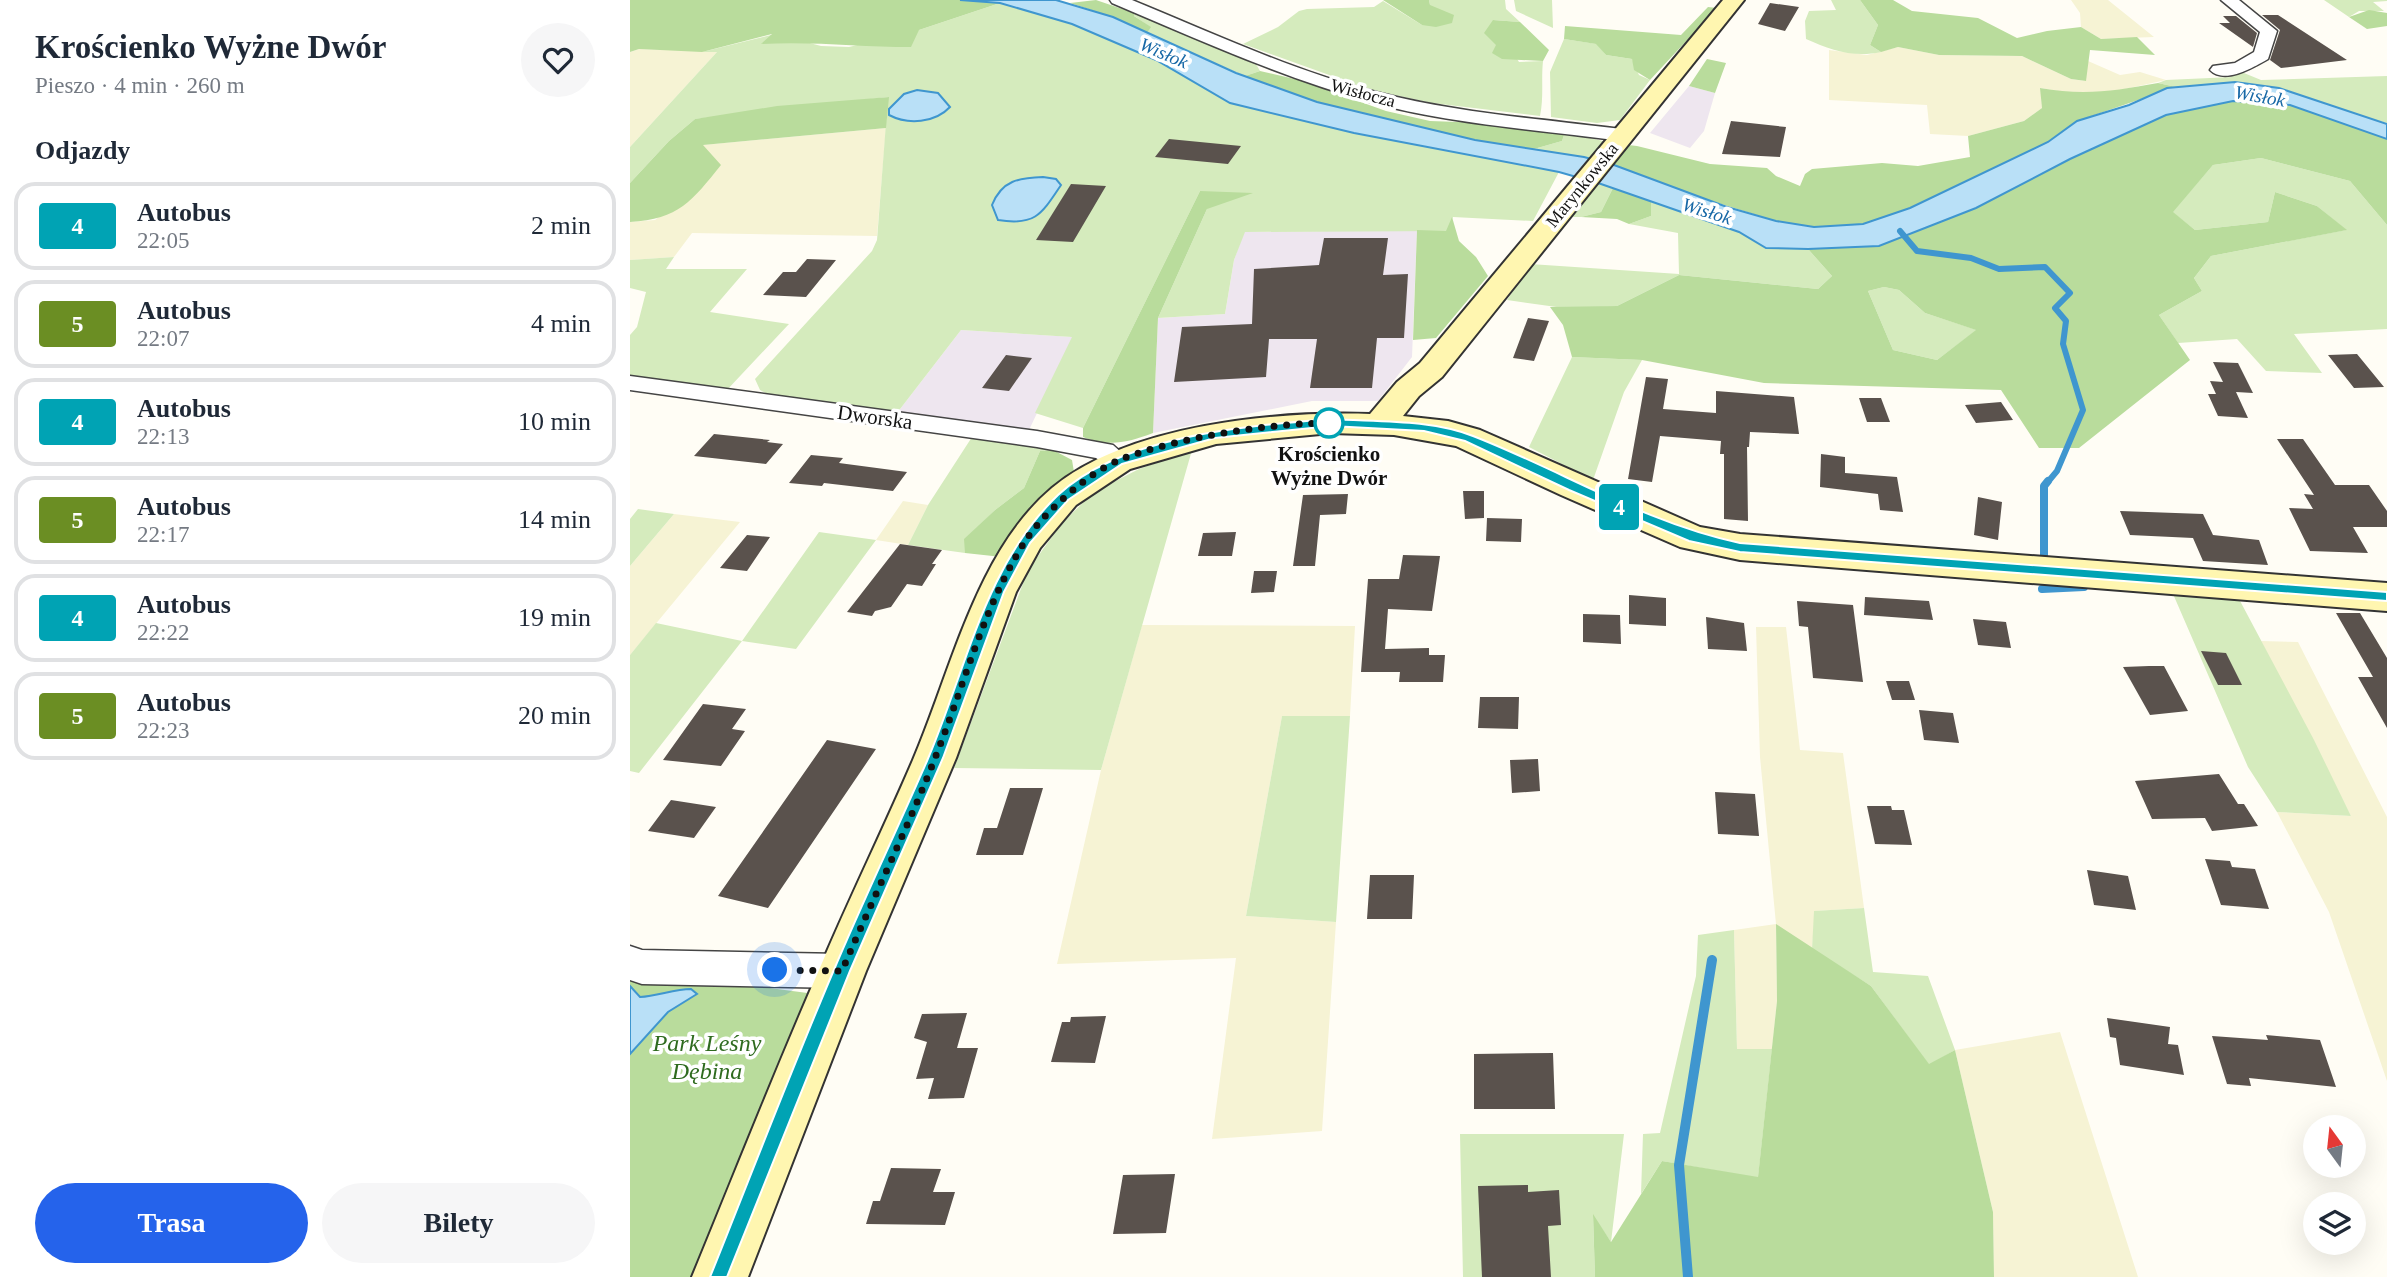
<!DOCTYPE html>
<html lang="pl">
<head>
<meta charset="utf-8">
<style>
  :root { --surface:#fff; --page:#f6f6f7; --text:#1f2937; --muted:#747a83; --line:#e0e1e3; --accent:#2563eb }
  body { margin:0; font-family:Georgia,serif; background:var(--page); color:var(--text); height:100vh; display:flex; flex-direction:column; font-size:26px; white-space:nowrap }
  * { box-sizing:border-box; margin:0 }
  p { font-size:23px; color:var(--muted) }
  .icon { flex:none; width:38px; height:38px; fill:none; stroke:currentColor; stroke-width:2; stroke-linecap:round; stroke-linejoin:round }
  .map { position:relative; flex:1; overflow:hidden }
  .drawer { display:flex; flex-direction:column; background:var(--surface); width:630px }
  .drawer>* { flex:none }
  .badge { padding:0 14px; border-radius:5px; font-size:24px; line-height:46px }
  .needle { width:46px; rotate:345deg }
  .fabs { position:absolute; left:1673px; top:1115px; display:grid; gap:14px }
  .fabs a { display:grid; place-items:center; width:63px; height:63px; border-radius:50%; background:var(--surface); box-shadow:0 7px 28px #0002; font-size:35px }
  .you { position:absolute; width:35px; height:35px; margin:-18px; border:5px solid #fff; border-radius:50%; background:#1a73e8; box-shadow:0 0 0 10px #1a73e833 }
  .map>.badge { position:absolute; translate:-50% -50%; box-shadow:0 0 0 4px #fff }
  h2 { padding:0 35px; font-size:26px; line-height:63px }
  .round { display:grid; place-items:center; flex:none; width:74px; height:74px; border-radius:37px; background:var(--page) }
  .summary { display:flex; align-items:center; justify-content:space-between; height:119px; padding:0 35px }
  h1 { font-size:33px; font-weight:800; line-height:52px }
  .action { display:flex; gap:14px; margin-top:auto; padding:14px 35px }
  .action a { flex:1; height:80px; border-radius:42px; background:var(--accent); color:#fff; font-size:28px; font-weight:800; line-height:80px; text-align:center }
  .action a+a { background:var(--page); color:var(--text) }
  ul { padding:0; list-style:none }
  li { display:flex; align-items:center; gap:21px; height:88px; margin:0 14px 10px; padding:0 21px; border:4px solid var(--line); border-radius:21px }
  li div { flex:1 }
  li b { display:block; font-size:26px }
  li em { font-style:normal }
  li .badge { min-width:77px; font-weight:700; text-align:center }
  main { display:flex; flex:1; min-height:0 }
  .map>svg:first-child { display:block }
  .industrial { fill:#eee6ef }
  .farmland { fill:#f6f3d4 }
  .green { fill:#d5ebbd }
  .forest { fill:#b9dc9c; fill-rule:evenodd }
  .water { fill:#b9e0f7; stroke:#3f96cf; stroke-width:2 }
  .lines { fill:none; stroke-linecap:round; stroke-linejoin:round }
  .stream-far2 { stroke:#3f96cf; stroke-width:6 }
  .stream-far1 { stroke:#3f96cf; stroke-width:8 }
  .stream { stroke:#3f96cf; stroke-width:10 }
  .building { fill:#5a524d }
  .street-casing { stroke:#444; stroke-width:3 }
  .secondary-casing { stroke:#333; stroke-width:4 }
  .street { fill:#fff; fill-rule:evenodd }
  .secondary { fill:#fff6b0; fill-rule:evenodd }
  .line { fill:#00a3b4; stroke:#fff; stroke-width:2 }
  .walk { stroke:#111; stroke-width:7; stroke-dasharray:0 12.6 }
  .stop-dot { fill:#fff; stroke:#00a3b4; stroke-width:3.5 }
  .labels { text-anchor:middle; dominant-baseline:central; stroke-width:7; stroke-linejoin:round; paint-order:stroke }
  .far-street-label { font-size:18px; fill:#111; stroke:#fff }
  .far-water-label { font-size:19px; font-style:italic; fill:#1768a6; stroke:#fff }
  .street-label { font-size:21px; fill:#111; stroke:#fff }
  .stop-label { font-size:21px; font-weight:bold; fill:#111; stroke:#fff }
  .near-park-label { font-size:24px; font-style:italic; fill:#2f6b1f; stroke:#fff }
</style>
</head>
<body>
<main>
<section class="drawer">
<div class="summary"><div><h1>Krościenko Wyżne Dwór</h1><p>Pieszo · 4 min · 260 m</p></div><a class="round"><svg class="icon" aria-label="heart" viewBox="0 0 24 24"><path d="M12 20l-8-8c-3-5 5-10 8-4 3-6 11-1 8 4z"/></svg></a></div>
<h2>Odjazdy</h2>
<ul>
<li><span class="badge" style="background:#00a3b4;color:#fff">4</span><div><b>Autobus</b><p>22:05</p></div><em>2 min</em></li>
<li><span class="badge" style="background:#6b8e23;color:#fff">5</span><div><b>Autobus</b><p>22:07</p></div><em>4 min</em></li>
<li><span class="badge" style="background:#00a3b4;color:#fff">4</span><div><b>Autobus</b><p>22:13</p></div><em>10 min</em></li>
<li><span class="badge" style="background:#6b8e23;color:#fff">5</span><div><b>Autobus</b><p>22:17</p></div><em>14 min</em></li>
<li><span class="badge" style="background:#00a3b4;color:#fff">4</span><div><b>Autobus</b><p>22:22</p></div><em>19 min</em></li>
<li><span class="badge" style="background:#6b8e23;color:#fff">5</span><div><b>Autobus</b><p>22:23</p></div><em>20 min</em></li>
</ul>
<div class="action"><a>Trasa</a><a>Bilety</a></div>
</section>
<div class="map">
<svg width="1757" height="1277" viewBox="0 0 1757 1277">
  <rect width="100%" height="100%" fill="#fffdf5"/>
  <path class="industrial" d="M1059 86 1085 93 1074 131 1060 148 1020 133Z
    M787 230 782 357 748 401H682L523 433 528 318 595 314 604 260 614 232Z
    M331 330 443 337 399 430 267 413Z"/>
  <path class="farmland" d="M1441 0H1478L1524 37 1471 39 1451 27 1450 13Z
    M1268 47 1309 55 1392 56 1441 79 1455 81 1458 61 1490 75 1510 72 1536 80 1472 94 1438 93 1411 88 1412 108 1394 121 1338 136 1300 134 1297 105 1199 100V50L1237 55Z
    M9 49 88 51 0 147V52Z
    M256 128 247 236 62 233 44 257 0 260V222L25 220 90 166 72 145Z
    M273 501 298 505 278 545 246 540Z
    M44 514 110 522 0 655V566Z
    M512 625 725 626 720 716H652L616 916 706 922 692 1131 582 1139 606 958 427 964 471 770Z
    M1126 627H1156L1170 750 1213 753 1234 908 1185 911 1182 949 1146 925 1147 1001 1142 1049H1107L1104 930 1146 924 1130 757Z
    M1631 641 1668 642 1757 817V1081L1699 912 1647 812 1721 816Z
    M1430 1032 1508 1277H1364L1363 1212 1325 1050Z"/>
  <path class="green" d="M799 0H875L876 9 890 22 863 20 889 62 913 61C911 80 914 97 910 116L802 103 741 90 613 44 648 27 669 11 677 9 744 7 753 1 792 25 800 5Z
    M884 0H922L923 28 886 11Z
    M1201 0H1230L1248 25 1240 45 1251 52C1223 58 1201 50 1176 39L1175 21 1179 11 1206 10Z
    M1694 0H1757V1L1743 2 1754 11H1729L1719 17Z
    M370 3 442 24 526 60 600 103 724 133 929 172 903 221 823 217 817 231 615 232 604 260 595 314 528 318 577 209 570 191 453 428 405 413 442 337 331 330 267 413 139 395 130 390 125 379 242 251 247 240 258 97 65 119 39 141 0 183V147L87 52H72L145 34 133 43 172 41 191 46 219 47 289 30Z
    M504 13 626 64 630 71 615 76 517 33 520 27 503 15Z
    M934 39 967 44 976 55 1002 59 1009 75 1020 80 990 120 967 123 921 117 920 72Z
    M1599 73H1614L1631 80 1757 76V123L1605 82 1546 87 1528 83 1536 80 1602 77Z
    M935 132 973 141 960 159 904 149 932 141Z
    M1631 158 1720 181 1757 225V329L1664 334 1692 373 1636 371 1607 339 1548 343 1529 315 1572 291 1564 278 1581 256 1716 230 1687 206 1645 192 1638 222 1565 230 1542 212 1583 165Z
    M968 183 983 188 971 212 951 217H939Z
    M1021 201 1109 232 1136 248 1178 249 1202 276 1188 289 1049 275 987 306 941 309 877 300 900 264 1049 274 1048 233 999 224 1021 216Z
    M44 257 36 269H117L80 312 159 324 96 391 0 377V335L7 327 16 292 0 288V260Z
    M1254 287 1269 290 1295 313 1347 330 1307 360 1263 350 1238 291Z
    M942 357 1012 360 994 392 963 480 899 447Z
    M342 437 423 450 410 451 394 488 365 510 335 539V553L278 545 298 505Z
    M562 450 471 770 324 768 398 570 432 523 464 492 509 469Z
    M8 509 44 514 0 566V519Z
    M189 532 246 540 166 649 112 641 9 773 0 771V655L26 623 112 641Z
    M1540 587 1609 599 1684 740 1721 816 1647 812 1618 767Z
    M652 716H720L706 922 616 916Z
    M1234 908 1243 972 1298 976 1325 1050 1299 1065 1241 986 1182 949 1184 911Z
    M1104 930 1107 1049H1142L1128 1178 1032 1161 1011 1194 1013 1134 1030 1133 1066 976 1068 935Z
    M830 1134H994L981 1242 963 1216 965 1277H833Z"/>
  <path class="forest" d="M0 0H330L370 3 289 30 281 47C231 47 181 41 131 44L142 34 72 52 9 49 0 52Z
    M466 0 504 13V16L521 27 517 33 483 17 440 3Z
    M753 0H799L800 5 824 15 822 23 806 27 792 25Z
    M1230 0H1263L1282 11 1348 18 1387 38 1417 31 1451 27 1471 39 1507 37 1525 55 1460 50 1456 81 1441 79 1392 56 1309 55 1268 47 1251 52 1240 45 1248 25Z
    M1078 7 1087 8 1020 80 1004 70 1002 59 976 55 966 44 934 39 935 26 1051 35Z
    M1739 10 1757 13V26L1737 29 1719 17Z
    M863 20 890 22 919 50 913 61 872 59 862 53 866 45 854 33Z
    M1077 59 1096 63 1085 93 1059 86Z
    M630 71 669 80 756 111 800 121 856 123 935 132 932 141 904 149 845 140 687 102 615 76Z
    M1528 83 1546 87 1447 121 1418 142 1280 208 1233 224 1184 227 1146 221 1043 189 984 165 998 145 1007 146 1080 164 1137 168 1146 176 1170 186 1175 174 1182 169 1252 163 1288 166 1340 157 1338 136 1394 121 1412 108 1410 88C1454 96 1485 91 1528 83Z
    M259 97 256 128 73 145 91 165C62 201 49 219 0 222V183L39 141 65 119 147 106Z
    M1603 101 1660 105 1757 139V225L1720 181 1631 158 1583 165 1543 212 1565 230 1638 222 1645 192 1687 206 1717 230 1581 256 1564 278 1572 291 1529 315 1560 360 1449 448H1409L1371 390 1134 383 1012 360 942 357 933 325 920 307 987 306 1049 275 1188 289 1202 276 1178 249 1249 246 1346 208 1440 159 1536 115ZM1254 287 1269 290 1295 313 1346 330 1307 360 1263 350 1238 291Z
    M983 188 1021 201V216L999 224 987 219 951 217 971 212Z
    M570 191 623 193 577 209 528 318 523 433C496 443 479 447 453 437V428Z
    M822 217 829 241 846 257 858 276 806 338 783 340 787 230 816 231Z
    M423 450 442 460 444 472 395 515 372 557 335 553 334 539 365 510 394 488 410 451Z
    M1146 924 1241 986 1299 1064 1325 1050 1363 1212 1364 1277H965L963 1214 981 1242 1032 1161 1128 1177 1147 1001Z
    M0 970 185 994 68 1277H0Z"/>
  <path class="water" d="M330 0H426L483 17 606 73 687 102 845 140 954 157 984 165 1097 207 1146 221 1184 227 1233 224 1280 208 1418 142 1447 121 1499 105 1537 88 1605 82 1649 88 1757 124V139L1660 105 1603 101 1536 115 1440 159 1346 208 1249 246 1178 249 1136 248 1109 232 971 184 929 172 724 133 600 103 526 60 442 24 370 3Z
    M287 90 308 93 320 107C305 123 278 125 259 115V109L274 94Z
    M413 177 426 179 431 185C411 215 405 226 368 220L362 205C372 180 389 178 413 177Z
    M0 986 10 997C28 996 44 989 61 989L67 994 38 1012 0 1054Z"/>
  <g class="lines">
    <path class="stream-far2" d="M1270 231 1287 251 1341 258 1369 269 1415 267 1440 293 1425 308 1436 321 1433 344 1453 410 1427 471 1417 483"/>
    <path class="stream-far1" d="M1414 556V486L1418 481
      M1412 589 1454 587"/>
    <path class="stream" d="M1058 1277 1049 1165 1082 960"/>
  </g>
  <path class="building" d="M1140 3 1169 7 1155 31 1128 24Z
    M1632 15H1648L1717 60 1651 68 1640 60 1650 30Z
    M1593 16H1606L1627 33 1623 47 1589 23H1600Z
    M1101 121 1156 127 1150 157 1092 154Z
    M539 139 611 146 598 164 525 157Z
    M441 184 476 186 443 242 406 240Z
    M694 238H758L753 275 778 274 774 338H747L742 388H680L687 339H639L636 377 544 382 552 327 622 324 624 269 689 265Z
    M177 259 206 260 176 297 133 295 153 272H166Z
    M898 318 919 321 904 361 883 358Z
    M1727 354 1754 387 1724 388 1698 355Z
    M376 355 402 358 379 391 352 388Z
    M1583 362 1608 363 1623 393 1606 392 1618 418 1588 416 1578 394H1586L1580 381 1593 382Z
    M1016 377 1038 379 1033 409 1086 413V391L1164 397 1169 434 1120 432 1119 447H1117L1118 521 1094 519V454H1090L1091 441 1030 436 1022 482 998 479Z
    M1229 398H1251L1260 422H1237Z
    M1371 402 1383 420 1346 423 1335 405Z
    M84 434 140 440 137 442 153 444 136 464 64 456Z
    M1647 439H1673L1705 485H1739L1757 511V527H1723L1738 553 1680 551 1659 508 1683 509 1674 494 1684 495Z
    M1191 454 1215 457V473L1267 477 1273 512 1250 510 1248 494 1190 487Z
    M181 455 213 458 209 463 277 472 263 491 194 483 192 486 159 483Z
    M833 491H854V518L835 519Z
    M718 494 716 514 690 515 685 566H663L673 495Z
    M1348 497 1372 502 1368 540 1344 535Z
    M1490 511 1573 514 1583 535 1629 540 1638 565 1573 561 1563 538 1500 535Z
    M857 518 892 519 891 542 856 541Z
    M606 532 602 556H568L573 533Z
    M117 535 140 537 117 571 90 568Z
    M270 544 312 550 302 564H306L292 586 277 584 261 607 245 611 242 616 217 612Z
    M773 555 810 556 802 611 758 609 755 649 799 648V655H815L813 682H769L770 672H731L738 579H769Z
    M624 571H647L644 592 621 593Z
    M999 595 1036 598V626L999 624Z
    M1235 597 1299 601 1303 620 1234 615Z
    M1167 601 1223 605 1233 682 1183 678 1178 627 1169 626Z
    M1706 613H1730L1757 658V728L1728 677H1743Z
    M953 614 990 615 991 644 953 642Z
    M1076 617 1114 623 1117 651 1078 649Z
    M1343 619 1376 622 1381 648 1348 645Z
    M1571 651 1596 653 1612 685H1588Z
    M1519 666H1534L1558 711 1520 715 1493 667Z
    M1256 681H1279L1285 700H1262Z
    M850 697H889L888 729 848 728Z
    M73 704 116 709 102 729 115 731 91 766 33 760Z
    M1289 710 1323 713 1329 743 1294 740Z
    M197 740 246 749 138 908 88 896Z
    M908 759 910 791 882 793 880 760Z
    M1589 774 1608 804H1614L1628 826 1582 831 1575 818 1522 819 1505 781Z
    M380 788H413L393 855H346L354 828H367Z
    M1085 792 1125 794 1129 836 1088 834Z
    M41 800 86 807 64 838 18 831Z
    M1237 806H1261L1262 810H1274L1282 845 1245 844Z
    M1575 859 1600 861 1602 867 1625 869 1639 909 1591 905Z
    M1457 870 1498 876 1506 910 1464 905Z
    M740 875H784L782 919H737Z
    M337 1013 327 1048H348L334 1098 298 1099 304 1078 286 1079 297 1042 284 1038 292 1014Z
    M476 1016 465 1063 421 1062 432 1022H440L441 1017Z
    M1477 1018 1540 1027 1538 1044 1548 1045 1554 1075 1490 1065 1486 1038 1480 1037Z
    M1636 1035 1690 1040 1706 1087 1619 1078 1621 1086 1597 1084 1582 1036 1638 1040Z
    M923 1053 925 1109H844V1054Z
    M261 1168 311 1169 303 1192H325L315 1225 236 1224 243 1201H250Z
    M545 1174 536 1233 483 1234 493 1175Z
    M898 1185V1192L929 1190 931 1225 918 1226 921 1277H852L848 1186Z"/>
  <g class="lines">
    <g class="street-casing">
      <path id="street" d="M480 0H502C583 33 665 72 750 93 829 113 912 119 992 129L1001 135 992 141C912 130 818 124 740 102 651 77 567 39 482 3Z
        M1591 0H1609L1647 31 1638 59C1624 67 1595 85 1580 70L1583 66 1605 63 1624 52 1630 32Z
        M0 376 407 431 483 445 501 461 497 467 488 470 479 467 466 458 407 447 0 390Z
        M0 946 12 950 212 954 225 959 230 971 225 983 212 988 12 984 0 980Z"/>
    </g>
    <g class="secondary-casing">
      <path id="secondary" d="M1093 0H1114L812 377 789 396 773 416 818 421 850 430 1070 527 1110 534 1757 583V611L1110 560 1050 547 931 495 826 446 764 435 701 433 586 444 500 469 446 505 410 548 386 592 326 758 236 971 118 1277H62C104 1175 145 1071 189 970 219 899 253 830 283 760 321 672 346 552 422 488 498 425 644 411 740 414L767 382 790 363Z"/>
    </g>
    <use href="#street" class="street"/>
    <use href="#secondary" class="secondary"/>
  </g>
  <path class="line" d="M701 419C747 422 799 419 843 436 933 471 1015 523 1110 543L1757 592V601L1110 552 1059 541 939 490 835 441 794 431 701 426 585 438 492 464 438 500 400 543 374 592 313 758 220 971 97 1277H80C121 1175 160 1073 203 972 233 901 266 832 297 761 336 671 354 566 428 495 492 435 617 426 701 419Z"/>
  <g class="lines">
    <path class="walk" d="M145 970 212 971C242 900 277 830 305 758 334 686 353 608 394 543 412 514 458 473 489 460 547 437 643 423 699 423"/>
  </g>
  <circle class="stop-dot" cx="699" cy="423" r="14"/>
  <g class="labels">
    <g class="far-street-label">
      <text transform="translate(733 93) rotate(15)">Wisłocza</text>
      <text transform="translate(952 185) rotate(-51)">Marynkowska</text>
    </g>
    <g class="far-water-label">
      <text transform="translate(534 53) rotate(23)">Wisłok</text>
      <text transform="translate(1630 96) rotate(10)">Wisłok</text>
      <text transform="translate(1077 211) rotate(17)">Wisłok</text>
    </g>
    <g class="street-label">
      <text transform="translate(245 417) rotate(8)">Dworska</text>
    </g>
    <g class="stop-label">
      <text x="699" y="454">Krościenko<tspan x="699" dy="24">Wyżne Dwór</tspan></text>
    </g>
    <g class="near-park-label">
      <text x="77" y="1043">Park Leśny<tspan x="77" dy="28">Dębina</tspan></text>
    </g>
  </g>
</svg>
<div class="fabs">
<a><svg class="needle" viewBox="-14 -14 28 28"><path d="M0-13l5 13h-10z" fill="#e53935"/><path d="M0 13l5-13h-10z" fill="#747a83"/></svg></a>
<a><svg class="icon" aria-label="layers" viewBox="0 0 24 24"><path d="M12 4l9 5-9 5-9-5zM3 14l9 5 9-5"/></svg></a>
</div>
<div class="you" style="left:145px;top:970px"></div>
<b class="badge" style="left:989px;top:507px;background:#00a3b4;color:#fff">4</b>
</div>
</main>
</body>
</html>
